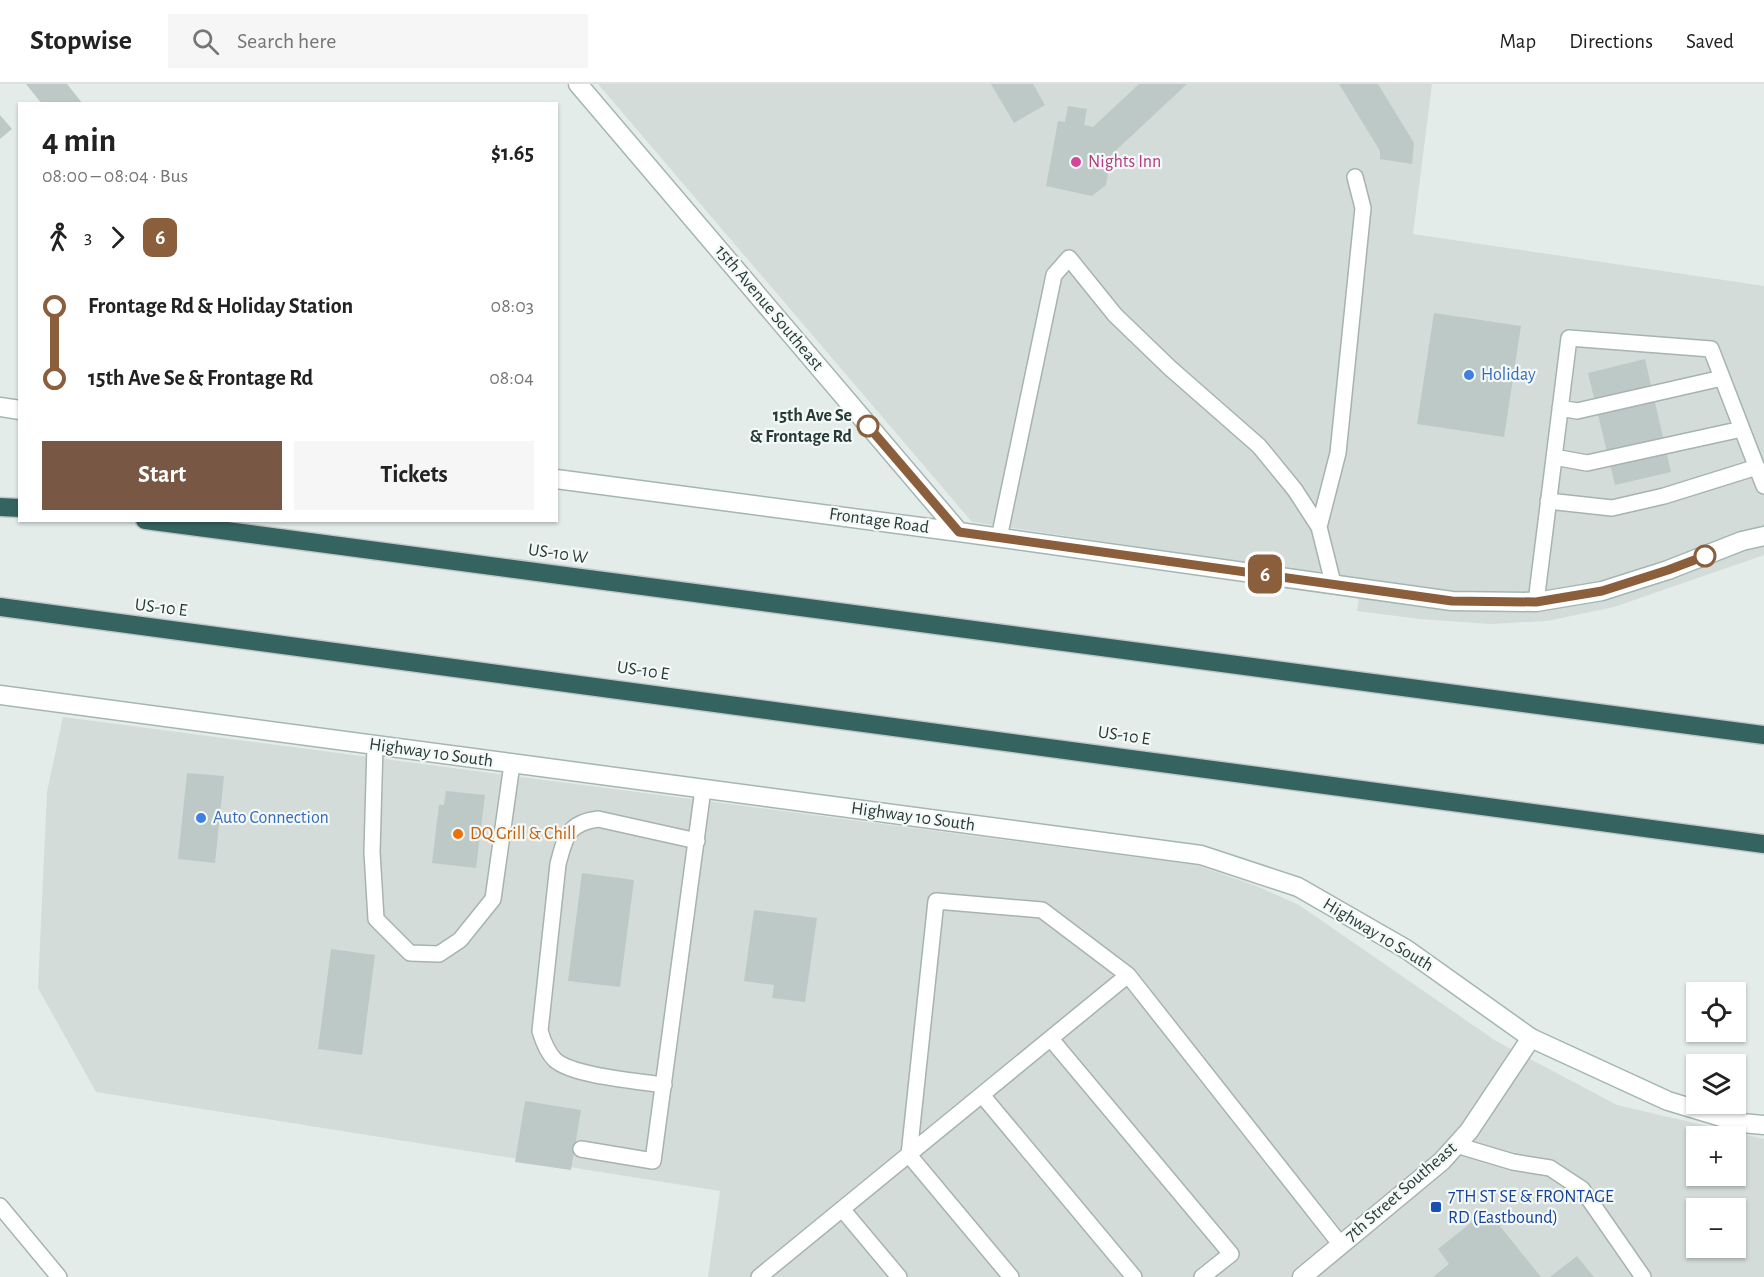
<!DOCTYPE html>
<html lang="en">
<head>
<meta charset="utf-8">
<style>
  :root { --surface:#fff; --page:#f6f6f6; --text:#222; --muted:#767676; --line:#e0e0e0; --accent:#785744 }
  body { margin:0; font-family:"Alegreya Sans",sans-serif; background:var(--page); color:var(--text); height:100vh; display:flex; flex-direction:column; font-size:22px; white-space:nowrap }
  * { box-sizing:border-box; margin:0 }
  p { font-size:20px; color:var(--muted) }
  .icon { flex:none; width:33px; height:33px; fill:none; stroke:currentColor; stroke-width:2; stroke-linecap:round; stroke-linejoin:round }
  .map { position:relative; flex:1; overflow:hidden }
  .panel { position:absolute; left:18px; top:18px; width:540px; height:420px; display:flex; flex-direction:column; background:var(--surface); border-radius:0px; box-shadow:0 2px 4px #0004 }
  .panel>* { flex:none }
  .badge { padding:0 12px; border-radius:9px; font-size:21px; line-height:39px }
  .tools { position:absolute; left:1686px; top:898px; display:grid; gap:12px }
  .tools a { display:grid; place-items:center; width:60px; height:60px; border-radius:0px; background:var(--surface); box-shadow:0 2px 4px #0004; font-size:30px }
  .map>.badge { position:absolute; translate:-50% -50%; box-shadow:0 0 0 3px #fff }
  .legs { display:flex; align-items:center; gap:9px; height:66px; padding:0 24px; font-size:20px }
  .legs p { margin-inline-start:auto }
  .head { display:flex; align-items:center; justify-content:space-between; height:102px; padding:0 24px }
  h1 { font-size:33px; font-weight:600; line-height:45px }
  .button { display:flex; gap:12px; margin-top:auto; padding:12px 24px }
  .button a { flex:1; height:69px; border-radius:0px; background:var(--accent); color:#fff; font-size:24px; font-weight:600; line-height:69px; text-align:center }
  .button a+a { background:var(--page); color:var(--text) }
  ul { padding:0 24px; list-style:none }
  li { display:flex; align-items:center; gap:21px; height:72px; font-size:22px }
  li i { display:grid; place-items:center; width:9px; height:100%; margin:0 8px; background:currentColor }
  li i::after { content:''; width:15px; height:15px; margin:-8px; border:4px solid; border-radius:50%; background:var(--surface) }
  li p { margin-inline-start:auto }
  li:first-child i { background:linear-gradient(#0000 50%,currentColor 0) }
  li:last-child i { background:linear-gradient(currentColor 50%,#0000 0) }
  header { display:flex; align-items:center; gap:36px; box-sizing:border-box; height:84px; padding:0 30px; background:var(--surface); border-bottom:2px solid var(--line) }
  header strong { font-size:28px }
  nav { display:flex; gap:33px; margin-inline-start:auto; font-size:21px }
  .search { width:420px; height:54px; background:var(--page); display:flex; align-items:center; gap:15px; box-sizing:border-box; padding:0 21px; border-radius:0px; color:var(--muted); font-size:22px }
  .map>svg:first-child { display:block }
  .built { fill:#d3dcd9; fill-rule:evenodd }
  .building { fill:#bdc9c6 }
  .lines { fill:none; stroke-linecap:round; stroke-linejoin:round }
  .lane-casing { stroke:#a7b3b0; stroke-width:18 }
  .street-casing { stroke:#a7b3b0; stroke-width:21 }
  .secondary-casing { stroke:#a4b6b2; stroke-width:21 }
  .highway-casing { stroke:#c2c8c7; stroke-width:21 }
  .lane { stroke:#fff; stroke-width:15 }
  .street { stroke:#fff; stroke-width:18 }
  .secondary { stroke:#fff; stroke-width:18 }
  .highway { stroke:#356460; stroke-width:18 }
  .line-1-casing { stroke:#fff; stroke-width:14 }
  .line-1 { stroke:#8b5e3c; stroke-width:9 }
  .hotel-dot { fill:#d1479c; stroke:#f4f9f7; stroke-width:2 }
  .shop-dot { fill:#3f7fe0; stroke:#f4f9f7; stroke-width:2 }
  .stop-1-dot { fill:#fff; stroke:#8b5e3c; stroke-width:3 }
  .food-dot { fill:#e8710a; stroke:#f4f9f7; stroke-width:2 }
  .transit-dot { fill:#1a4fb4; stroke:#f4f9f7; stroke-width:2 }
  .labels { text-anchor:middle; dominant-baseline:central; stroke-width:4.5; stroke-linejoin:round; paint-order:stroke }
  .hotel-label { font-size:18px; fill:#b23c85; stroke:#f4f9f7; text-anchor:start }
  .street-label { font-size:18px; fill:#263b38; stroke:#f4f9f7 }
  .shop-label { font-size:18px; fill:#366cbe; stroke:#f4f9f7; text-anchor:start }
  .stop-label { font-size:18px; font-weight:bold; fill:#263b38; stroke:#f4f9f7; text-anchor:end }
  .food-label { font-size:18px; fill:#c56008; stroke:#f4f9f7; text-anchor:start }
  .transit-label { font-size:18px; fill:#164399; stroke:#f4f9f7; text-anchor:start }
</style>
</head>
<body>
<header>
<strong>Stopwise</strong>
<div class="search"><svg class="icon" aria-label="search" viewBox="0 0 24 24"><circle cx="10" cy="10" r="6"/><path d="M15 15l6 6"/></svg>Search here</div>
<nav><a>Map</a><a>Directions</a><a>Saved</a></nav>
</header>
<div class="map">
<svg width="1764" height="1193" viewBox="0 0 1764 1193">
  <rect width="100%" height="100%" fill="#e4ece9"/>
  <path class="built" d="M598 0H1432L1413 150 1764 202V471L1614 523 1547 537 1490 540 1420 535 1357 527 1362 496 972 438Z
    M63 633 1196 781 1254 801 1299 821 1496 957 1617 1021 1764 1055V1193H708L720 1107 96 1008 38 904 47 708ZM1696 1053H1736V1092H1696ZM1696 1125H1736V1164H1696Z"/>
  <path class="building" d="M26 0H67L83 20H42Z
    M991 0H1033L1045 21 1014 39Z
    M1139 0H1187L1111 71 1106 101 1092 112 1046 102 1058 37 1065 38 1068 22 1087 25 1084 41 1093 43Z
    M1339 0H1378L1414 59 1412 80 1380 75V67Z
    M0 31 12 45 0 55Z
    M1434 229 1521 242 1504 353 1417 340Z
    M1645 275 1671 388 1615 401 1588 289Z
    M187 689 224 692 215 779 178 775Z
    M446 707 485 711 476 784 432 779 439 721H444Z
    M582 789 634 796 620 903 568 897Z
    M754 826 817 834 805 918 772 914 774 901 744 897Z
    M331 865 375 871 362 971 318 965Z
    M525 1017 581 1026 571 1086 515 1078Z
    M1487 1126 1541 1193H1433L1449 1180 1438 1165Z
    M1577 1172 1594 1193H1550Z"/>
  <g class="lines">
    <g class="lane-casing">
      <path id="lane" d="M1560 324 1577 327 1722 294
        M1554 373 1587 379 1742 345
        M1548 417 1612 424 1664 412 1757 383
        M1319 443 1338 369 1363 124 1355 93
        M999 454 1054 191 1069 174 1115 231 1170 284 1259 362 1295 406 1319 443 1333 499
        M1536 518 1569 254 1711 265 1764 402
        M375 661 372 768 376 835 410 869 439 870 460 856 493 815 512 680
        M1051 955 1231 1170 1202 1193
        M664 1001C638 997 573 992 555 976 547 968 543 957 540 947L558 780C565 754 567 739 598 735L697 757
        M982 1011 1134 1193
        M1456 1061 1513 1078 1550 1084 1582 1105 1643 1193
        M581 1065 653 1077 703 705
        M0 1122 59 1193
        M842 1125 899 1193
        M759 1193 1128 891 1341 1161
        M1011 1193 909 1071 936 817 1042 826 1128 891"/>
    </g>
    <g class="street-casing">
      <path id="street" d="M1302 1193 1442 1077 1469 1047 1531 954"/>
    </g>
    <g class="secondary-casing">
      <path id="secondary" d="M578 0 959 448
        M0 323 20 326
        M556 395 959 448 1452 517 1536 518 1602 507 1668 486 1742 457 1764 452
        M0 611 1201 771 1298 803 1406 865 1531 954 1668 1017 1741 1039 1764 1041"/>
    </g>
    <g class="highway-casing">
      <path id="highway" d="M0 423 20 424
        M145 436 1764 651
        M0 523 1764 760"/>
    </g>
    <use href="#lane" class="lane"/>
    <use href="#street" class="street"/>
    <use href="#secondary" class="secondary"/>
    <use href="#highway" class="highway"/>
  </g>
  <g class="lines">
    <g class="line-1-casing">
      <path id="line-1" d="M868 342 959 448 1452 517 1536 518 1602 507 1668 486 1705 472"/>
    </g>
    <use href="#line-1" class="line-1"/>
  </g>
  <circle class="hotel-dot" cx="1076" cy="78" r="6"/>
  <g class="shop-dot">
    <circle cx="1469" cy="291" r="6"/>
    <circle cx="201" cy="734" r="6"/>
  </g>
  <g class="stop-1-dot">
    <circle cx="868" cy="342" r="10"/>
    <circle cx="1705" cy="472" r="10"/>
  </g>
  <circle class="food-dot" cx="458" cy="750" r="6"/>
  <rect class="transit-dot" x="1430" y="1117" width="12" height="12" rx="3"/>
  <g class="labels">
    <g class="hotel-label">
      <text x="1088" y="78">Nights Inn</text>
    </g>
    <g class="street-label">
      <text transform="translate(769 224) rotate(50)">15th Avenue Southeast</text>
      <text transform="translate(879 437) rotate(8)">Frontage Road</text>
      <text transform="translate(558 470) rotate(8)">US-10 W</text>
      <text transform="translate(161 524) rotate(7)">US-10 E</text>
      <text transform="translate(643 587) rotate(8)">US-10 E</text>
      <text transform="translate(1124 652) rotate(8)">US-10 E</text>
      <text transform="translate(431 669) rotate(8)">Highway 10 South</text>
      <text transform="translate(913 733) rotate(8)">Highway 10 South</text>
      <text transform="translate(1378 851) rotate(31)">Highway 10 South</text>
      <text transform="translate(1401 1108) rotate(-41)">7th Street Southeast</text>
    </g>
    <g class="shop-label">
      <text x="1481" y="291">Holiday</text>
      <text x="213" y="734">Auto Connection</text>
    </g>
    <g class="stop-label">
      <text x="852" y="332">15th Ave Se<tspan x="852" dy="21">&amp; Frontage Rd</tspan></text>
    </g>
    <g class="food-label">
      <text x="470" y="750">DQ Grill &amp; Chill</text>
    </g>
    <g class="transit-label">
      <text x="1448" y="1113">7TH ST SE &amp; FRONTAGE<tspan x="1448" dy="21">RD (Eastbound)</tspan></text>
    </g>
  </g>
</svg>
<div class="tools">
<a><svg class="icon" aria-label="locate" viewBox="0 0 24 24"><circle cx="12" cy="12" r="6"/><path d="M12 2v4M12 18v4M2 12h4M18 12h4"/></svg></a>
<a><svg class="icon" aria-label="layers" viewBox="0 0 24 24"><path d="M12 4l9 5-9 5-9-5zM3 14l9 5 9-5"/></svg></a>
<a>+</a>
<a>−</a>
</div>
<b class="badge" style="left:1265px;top:490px;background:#8b5e3c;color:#fff">6</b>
<section class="panel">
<div class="head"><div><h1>4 min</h1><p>08:00 – 08:04 · Bus</p></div><b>$1.65</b></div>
<div class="legs"><svg class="icon" aria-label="walk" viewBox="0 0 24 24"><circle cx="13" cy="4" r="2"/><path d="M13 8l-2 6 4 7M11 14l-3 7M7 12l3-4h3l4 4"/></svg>3<svg class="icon" aria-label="forward" viewBox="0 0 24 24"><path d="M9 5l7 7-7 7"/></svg><b class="badge" style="background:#8b5e3c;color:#fff">6</b></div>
<ul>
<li><i style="color:#8b5e3c"></i><b>Frontage Rd &amp; Holiday Station</b><p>08:03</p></li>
<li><i style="color:#8b5e3c"></i><b>15th Ave Se &amp; Frontage Rd</b><p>08:04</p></li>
</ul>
<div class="button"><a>Start</a><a>Tickets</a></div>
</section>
</div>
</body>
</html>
